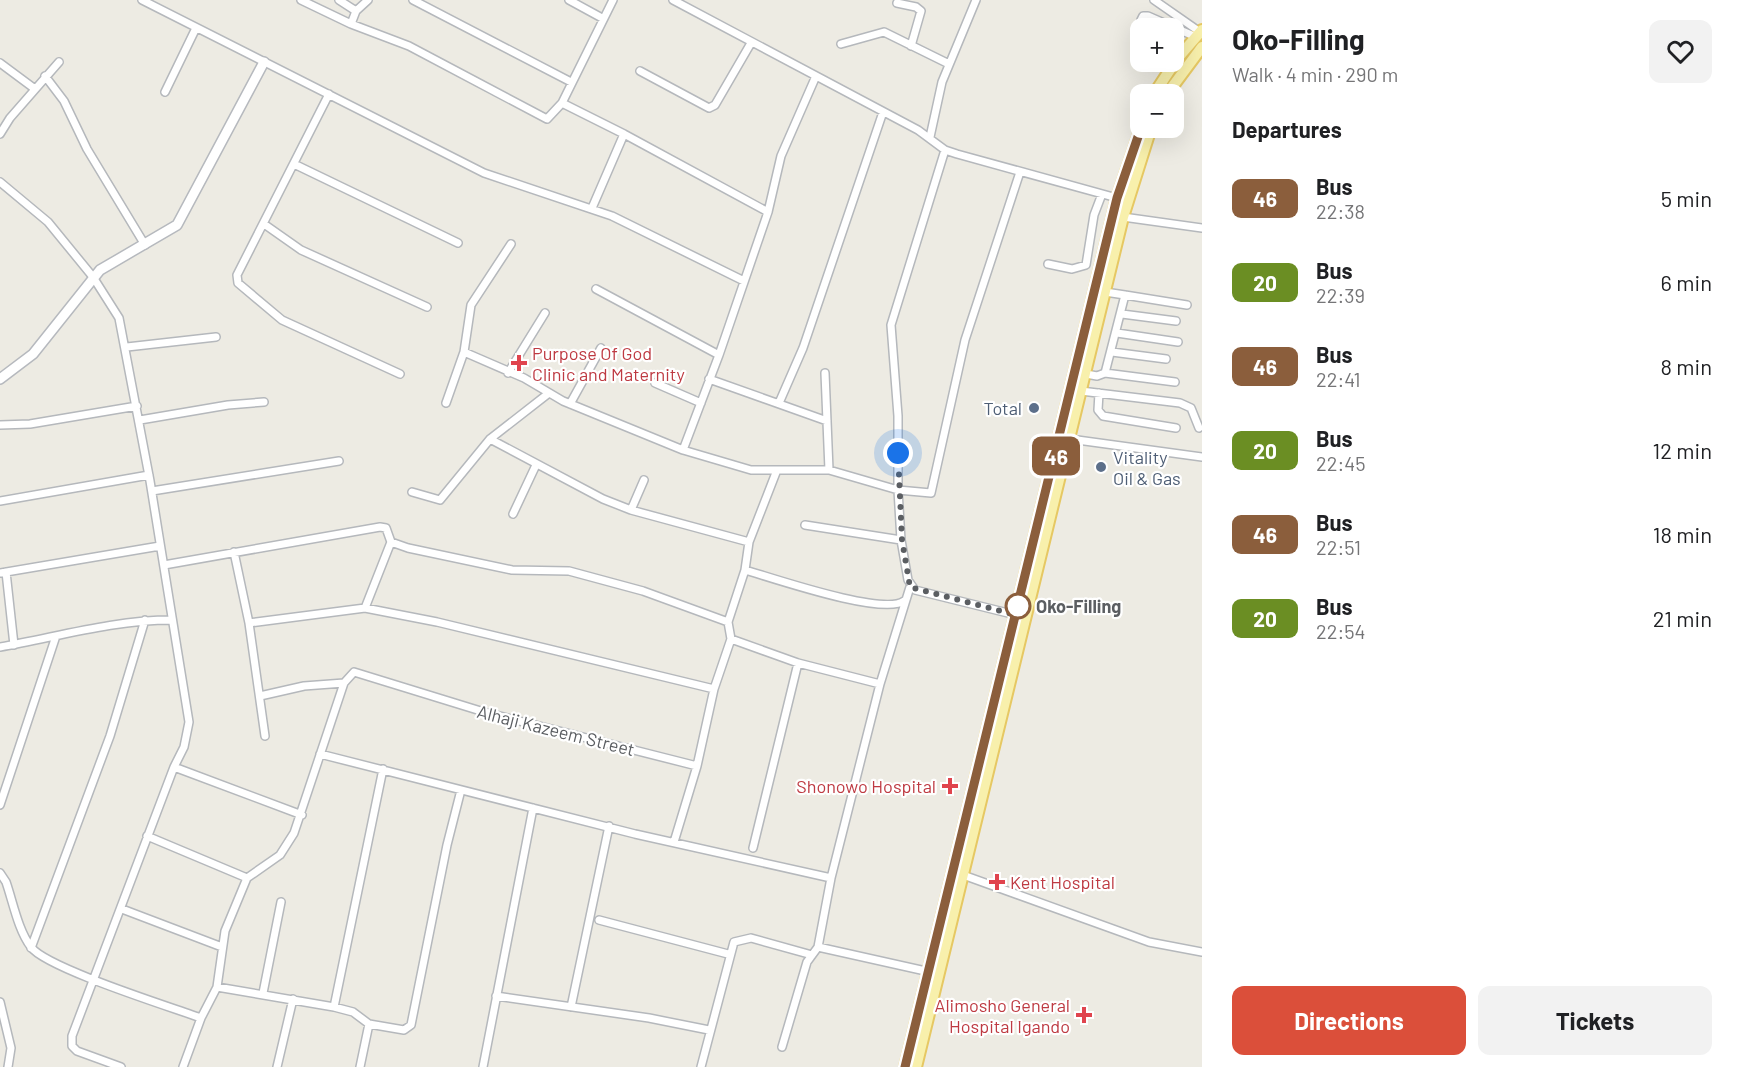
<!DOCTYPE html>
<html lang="en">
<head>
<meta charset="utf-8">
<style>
  :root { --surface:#fff; --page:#f2f2f2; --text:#202124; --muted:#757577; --accent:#db4f3a }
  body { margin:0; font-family:Barlow,sans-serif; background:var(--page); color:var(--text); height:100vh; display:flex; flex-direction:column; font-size:22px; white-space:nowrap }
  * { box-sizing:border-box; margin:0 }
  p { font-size:20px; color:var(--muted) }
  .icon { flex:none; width:33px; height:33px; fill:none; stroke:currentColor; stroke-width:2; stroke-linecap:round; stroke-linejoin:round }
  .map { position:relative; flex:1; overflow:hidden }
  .side { display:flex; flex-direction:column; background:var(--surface); width:540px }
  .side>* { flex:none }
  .badge { padding:0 12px; border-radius:9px; font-size:21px; line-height:39px }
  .buttons { position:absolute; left:1130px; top:18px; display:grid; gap:12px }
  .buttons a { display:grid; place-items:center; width:54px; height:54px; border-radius:12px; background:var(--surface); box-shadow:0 6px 24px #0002; font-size:30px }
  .you { position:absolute; width:30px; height:30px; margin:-15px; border:4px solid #fff; border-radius:50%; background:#1a73e8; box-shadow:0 0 0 9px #1a73e833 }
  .map>.badge { position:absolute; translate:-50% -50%; box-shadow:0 0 0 3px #fff }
  h2 { padding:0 30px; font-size:22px; line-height:54px }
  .round { display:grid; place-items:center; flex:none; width:63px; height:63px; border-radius:12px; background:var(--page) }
  .summary { display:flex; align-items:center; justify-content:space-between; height:102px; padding:0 30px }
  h1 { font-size:28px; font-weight:700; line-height:45px }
  .action { display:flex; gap:12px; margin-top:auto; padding:12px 30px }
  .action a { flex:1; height:69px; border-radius:12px; background:var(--accent); color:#fff; font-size:24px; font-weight:700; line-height:69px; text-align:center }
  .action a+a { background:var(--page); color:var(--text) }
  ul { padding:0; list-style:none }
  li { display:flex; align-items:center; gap:18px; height:84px; padding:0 30px }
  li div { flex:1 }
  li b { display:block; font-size:22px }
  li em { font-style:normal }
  li .badge { min-width:66px; font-weight:700; text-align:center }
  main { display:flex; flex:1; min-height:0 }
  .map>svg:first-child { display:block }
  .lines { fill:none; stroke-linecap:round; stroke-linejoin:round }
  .street-casing { stroke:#b5b8bc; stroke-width:10 }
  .secondary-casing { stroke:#b6b9be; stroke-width:12 }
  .primary-casing { stroke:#e6c863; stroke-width:14 }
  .street { stroke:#fff; stroke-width:7 }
  .secondary { stroke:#fff; stroke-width:9 }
  .primary { stroke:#f8f0ac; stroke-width:10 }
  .line-casing { stroke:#fff; stroke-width:14 }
  .line { stroke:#8b5e3c; stroke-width:9 }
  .walk { stroke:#5b5e62; stroke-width:6; stroke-dasharray:0 10.8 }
  .health-dot { fill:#e0444e; stroke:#fff; stroke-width:2 }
  .service-dot { fill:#5c6f8a; stroke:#fff; stroke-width:2 }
  .stop-dot { fill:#fff; stroke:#8b5e3c; stroke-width:3 }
  .labels { text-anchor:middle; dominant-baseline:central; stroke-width:4.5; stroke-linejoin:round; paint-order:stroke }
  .health-label { font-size:18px; fill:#be3a42; stroke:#fff; text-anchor:start }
  .service-label { font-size:18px; fill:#4e5e75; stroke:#fff; text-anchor:end }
  .stop-label { font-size:18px; font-weight:bold; fill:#5b5e62; stroke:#fff; text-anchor:start }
  .street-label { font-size:18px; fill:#5b5e62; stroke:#fff }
</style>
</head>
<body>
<main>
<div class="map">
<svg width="1202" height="1067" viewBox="0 0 1202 1067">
  <rect width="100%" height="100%" fill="#edebe3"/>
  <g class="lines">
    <g class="street-casing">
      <path id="street" d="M142 0 484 173 612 216 744 281
        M301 0 351 24 409 46 547 119 562 103 613 0
        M339 0 356 11
        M413 0 571 82
        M569 0 602 18
        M673 0 918 130 945 150 957 154 1117 198
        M1154 0 1200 32
        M897 3 916 7 921 11 911 46
        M351 24 356 11 368 0
        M1149 28 1141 20 1143 16H1148L1196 37
        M841 44 884 32 949 64
        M0 63 35 89
        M640 71 709 108 715 105 751 43
        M45 76 64 101 87 149 145 245
        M165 92 196 28
        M329 94 237 275 238 283 282 320 400 374
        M562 103 624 134 768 212
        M0 134 10 118 59 62
        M930 137 942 82 976 0
        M945 150 891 325 898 416V490L901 540 908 580 915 590 1016 615
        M294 164 458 243
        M0 182 48 222 93 277 119 318 150 481 189 722 184 747 174 767 72 1036V1046L77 1051 121 1067
        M592 208 624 134
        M1123 217 1202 228
        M264 224 301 250 427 307
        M1048 264 1072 269 1086 265 1094 215 1102 194
        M596 289 719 355
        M1125 295 1187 305
        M1122 314 1176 321
        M1117 333 1178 342
        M127 347 216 337
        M464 352 524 378 563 401 683 450 751 470H829L898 490 931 493 965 340 1020 172
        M1112 352 1166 359
        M508 373 545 313
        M825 373 829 470
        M1105 373 1175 382
        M1086 374 1097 376 1105 373 1125 295 1105 292
        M709 379 827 421
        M655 383 701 403
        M1081 391 1180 403 1191 408 1199 428
        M1099 393 1098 410 1103 416 1176 428
        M446 403 464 352 471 305 511 244
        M779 403 803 348 883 112
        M570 404 601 348
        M140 420 228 405 264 402
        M0 425 30 424 137 406
        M490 439 603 499 631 510 749 542
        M1070 439 1202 457
        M683 450 719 355 768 212 781 156 816 76
        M152 491 339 461
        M412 492 440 500 490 439 549 393
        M0 501 149 475
        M631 510 644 480
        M513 514 536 465
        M805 525 901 540
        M234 552 249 623 265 736
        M164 565 380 527 386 528 391 542 408 548 512 570 569 571 643 591 728 622
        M745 570C773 578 883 616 904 601
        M6 572 14 645
        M0 573 160 546
        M365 608 391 542
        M249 623 365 608 437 622 714 689
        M731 639 798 663 880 684
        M0 647C57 637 113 620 172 620
        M260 696 304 686 344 683
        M320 754 635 834 831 878
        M697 766 714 689 731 639 728 622 745 570 749 542 777 470
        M174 767 302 815
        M0 805 56 636
        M147 836 247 878
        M753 848 798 663
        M0 873 6 882C13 902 18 930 31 947 46 968 171 1007 201 1018L217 987 334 1007 353 1012 369 1024
        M963 875 1149 942 1202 952
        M122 909 222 947
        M599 920 728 954
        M818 947 930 972
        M31 948 110 736 145 620
        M217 987 225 931 247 878 280 855 294 833 344 683 354 672 484 712 697 766 674 842
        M263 993 281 902
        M496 996 649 1018 709 1030
        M0 1002 11 1048 8 1067
        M334 1007 383 769
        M571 1007 609 826
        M782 1047 807 962 818 947 831 878 880 684 910 587
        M183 1067 201 1018
        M277 1067 293 999
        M360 1067 369 1024 404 1030 411 1025 447 845 461 790
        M483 1067 533 808
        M701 1067 734 942 751 938 812 955"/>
    </g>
    <g class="secondary-casing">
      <path id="secondary" d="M0 379 33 354 100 270 177 225 264 62"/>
    </g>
    <g class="primary-casing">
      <path id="primary" d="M1154 94 1177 59 1202 30
        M1167 94 1202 47
        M905 1067 1117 198 1141 128
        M916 1067 1123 217 1151 128"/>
    </g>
    <use href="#street" class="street"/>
    <use href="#secondary" class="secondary"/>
    <use href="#primary" class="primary"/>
  </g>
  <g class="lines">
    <g class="line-casing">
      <path id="line" d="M905 1067 1117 198 1141 128"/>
    </g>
    <use href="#line" class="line"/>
    <path class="walk" d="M898 453 902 540 910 587 1016 615 1018 606"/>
  </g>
  <g class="health-dot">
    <path d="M516 354h6v6h6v6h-6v6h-6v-6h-6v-6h6z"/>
    <path d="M947 777h6v6h6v6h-6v6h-6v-6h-6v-6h6z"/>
    <path d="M994 873h6v6h6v6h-6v6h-6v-6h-6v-6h6z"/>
    <path d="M1081 1006h6v6h6v6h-6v6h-6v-6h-6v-6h6z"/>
  </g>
  <g class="service-dot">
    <circle cx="1034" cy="408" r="6"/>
    <circle cx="1101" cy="467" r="6"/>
  </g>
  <circle class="stop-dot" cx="1018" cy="606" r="12"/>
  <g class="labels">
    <g class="health-label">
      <text x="532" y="353">Purpose Of God<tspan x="532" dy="21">Clinic and Maternity</tspan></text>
      <text x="936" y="786" text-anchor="end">Shonowo Hospital</text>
      <text x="1010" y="882">Kent Hospital</text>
      <text x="1070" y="1005" text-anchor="end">Alimosho General<tspan x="1070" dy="21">Hospital Igando</tspan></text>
    </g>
    <g class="service-label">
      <text x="1022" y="408">Total</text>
      <text x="1113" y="457" text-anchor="start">Vitality<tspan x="1113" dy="21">Oil &amp; Gas</tspan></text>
    </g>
    <g class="stop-label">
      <text x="1036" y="606">Oko-Filling</text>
    </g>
    <g class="street-label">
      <text transform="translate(556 730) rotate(14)">Alhaji Kazeem Street</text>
    </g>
  </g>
</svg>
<div class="buttons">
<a>+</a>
<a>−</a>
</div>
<div class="you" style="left:898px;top:453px"></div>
<b class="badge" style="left:1056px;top:456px;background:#8b5e3c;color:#fff">46</b>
</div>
<section class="side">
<div class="summary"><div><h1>Oko-Filling</h1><p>Walk · 4 min · 290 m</p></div><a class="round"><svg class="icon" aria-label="heart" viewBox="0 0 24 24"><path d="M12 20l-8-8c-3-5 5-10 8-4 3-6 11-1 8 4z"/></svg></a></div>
<h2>Departures</h2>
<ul>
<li><span class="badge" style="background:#8b5e3c;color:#fff">46</span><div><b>Bus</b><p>22:38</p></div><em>5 min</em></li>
<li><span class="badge" style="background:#6b8e23;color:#fff">20</span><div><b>Bus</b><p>22:39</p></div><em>6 min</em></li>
<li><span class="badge" style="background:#8b5e3c;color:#fff">46</span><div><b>Bus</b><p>22:41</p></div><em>8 min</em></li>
<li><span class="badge" style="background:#6b8e23;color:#fff">20</span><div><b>Bus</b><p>22:45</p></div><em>12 min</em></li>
<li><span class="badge" style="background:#8b5e3c;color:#fff">46</span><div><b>Bus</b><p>22:51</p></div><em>18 min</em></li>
<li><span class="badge" style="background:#6b8e23;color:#fff">20</span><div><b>Bus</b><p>22:54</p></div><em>21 min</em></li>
</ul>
<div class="action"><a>Directions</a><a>Tickets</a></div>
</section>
</main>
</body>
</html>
